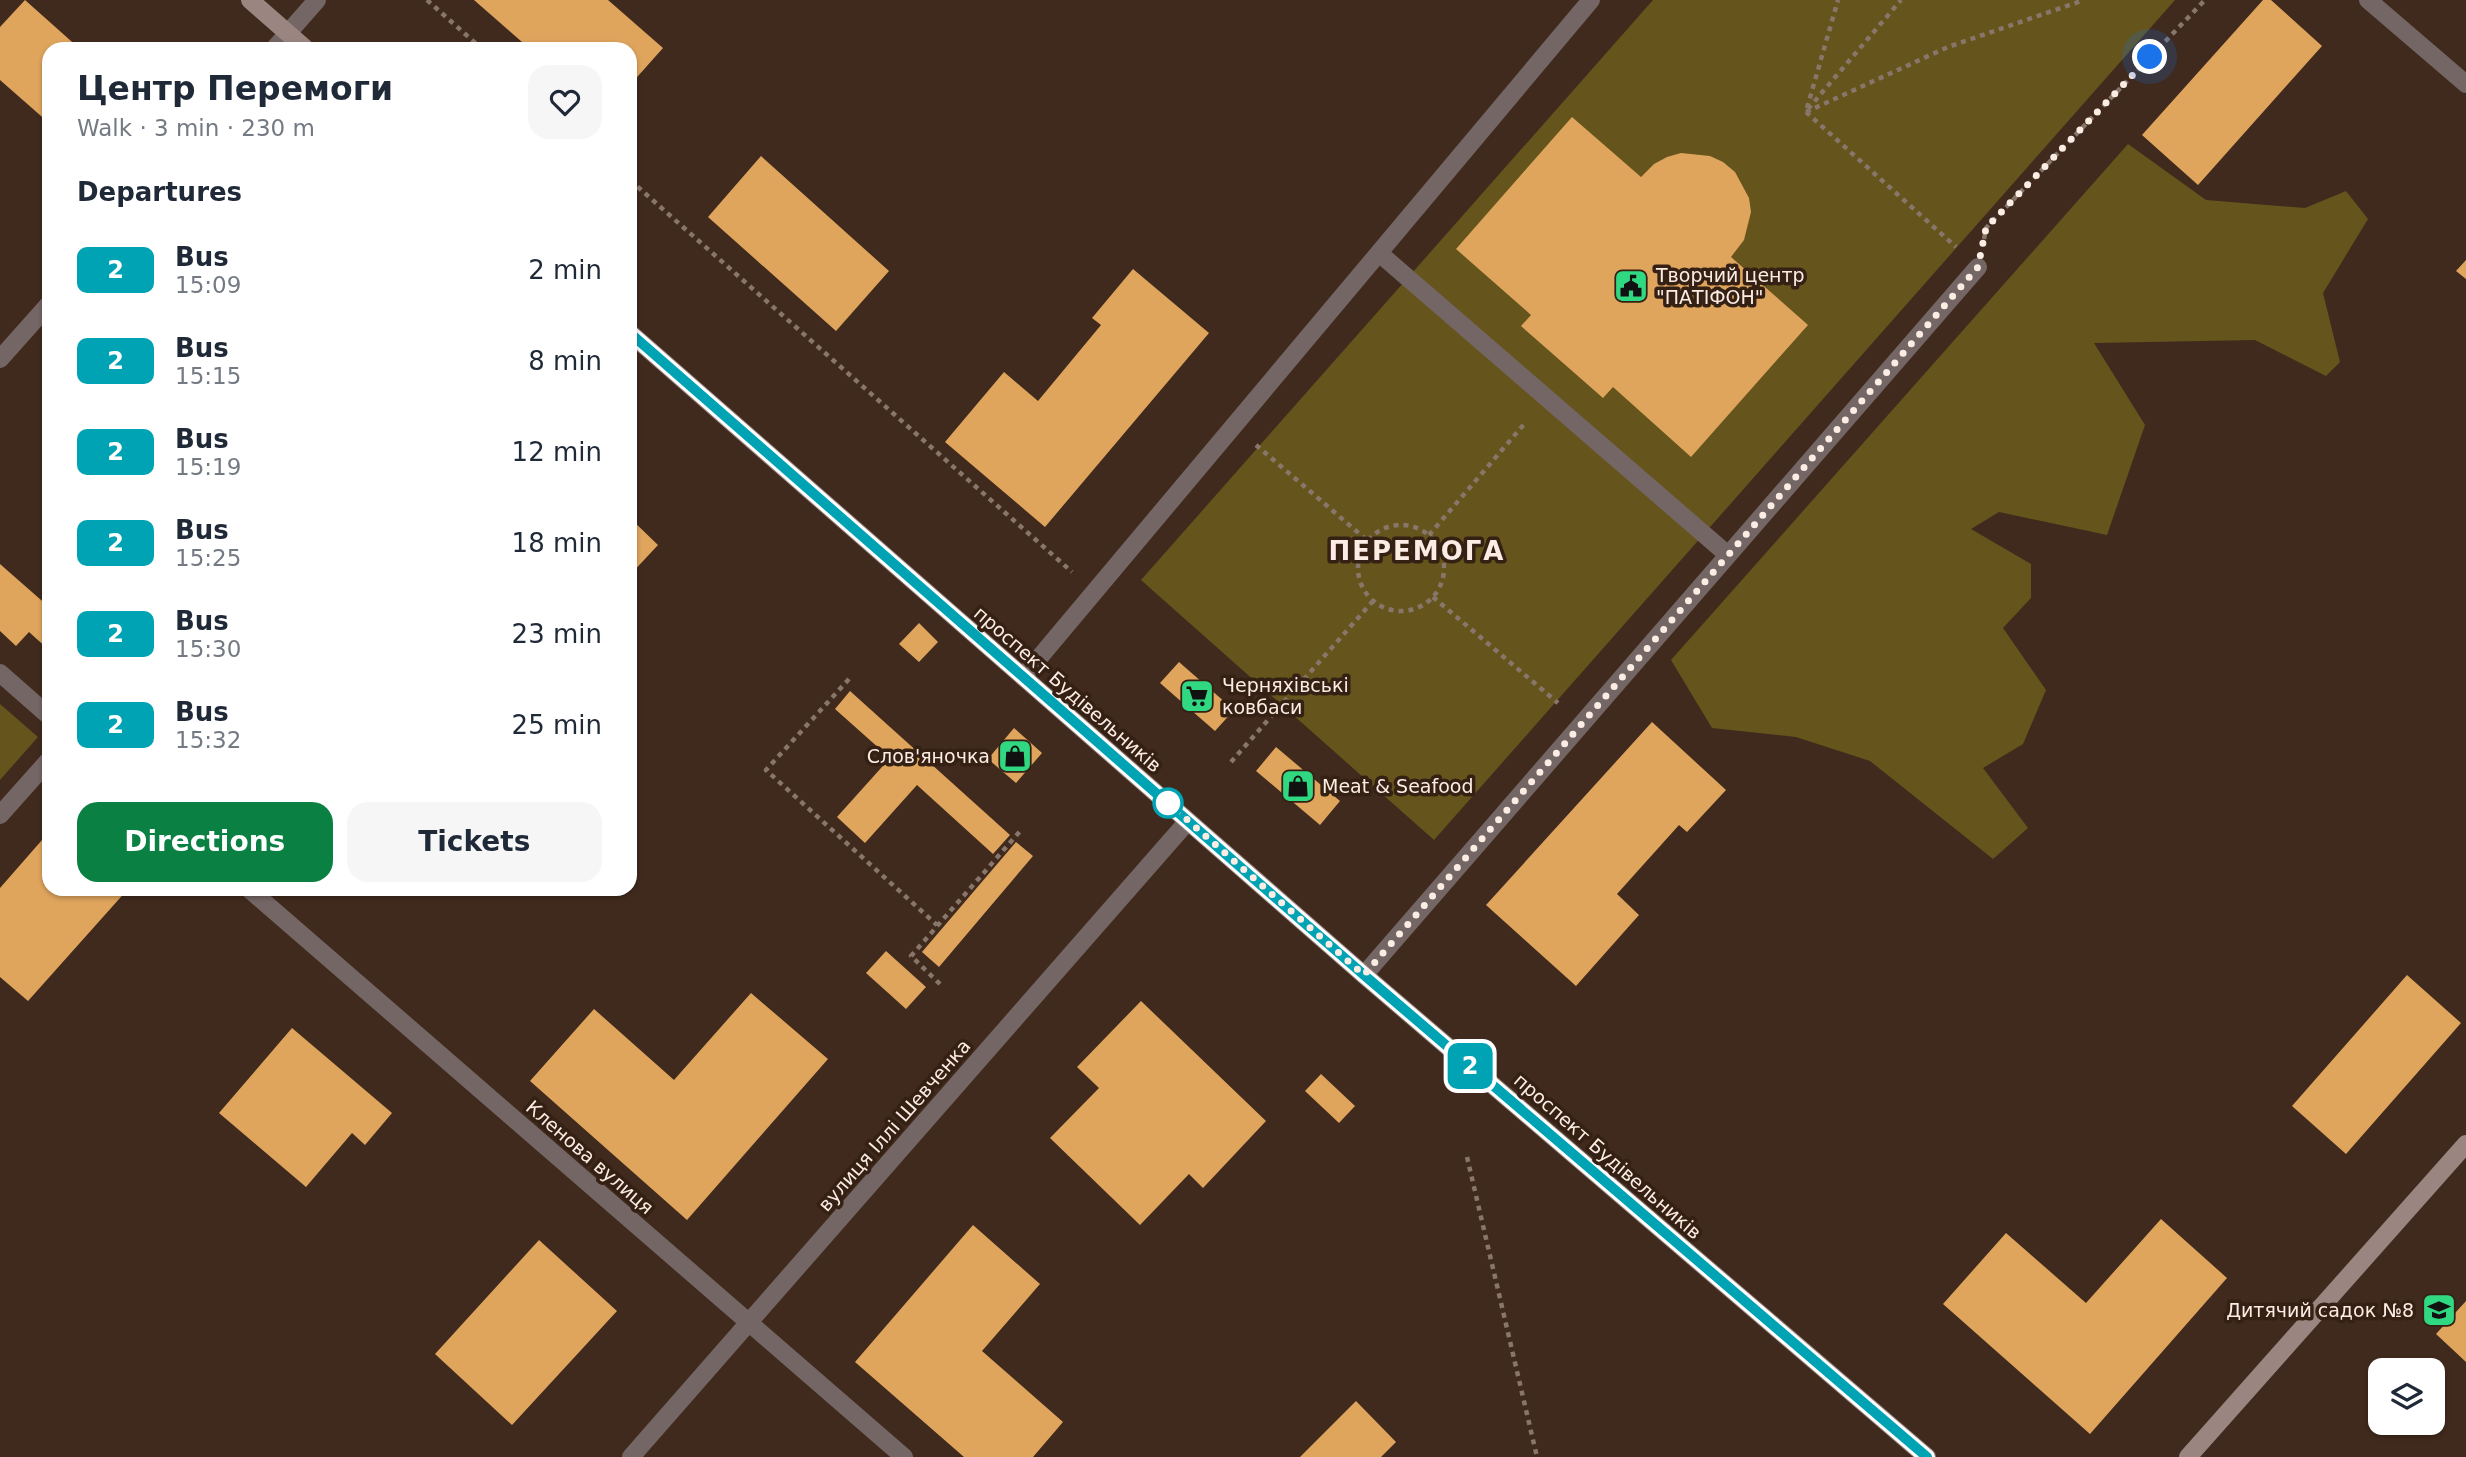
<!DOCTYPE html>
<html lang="en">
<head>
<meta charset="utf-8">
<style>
  :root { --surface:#fff; --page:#f6f6f7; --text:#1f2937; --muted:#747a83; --accent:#0b8043 }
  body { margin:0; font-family:"DejaVu Sans",sans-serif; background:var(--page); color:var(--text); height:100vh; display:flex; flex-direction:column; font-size:26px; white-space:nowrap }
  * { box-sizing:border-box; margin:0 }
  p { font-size:23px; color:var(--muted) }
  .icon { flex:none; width:38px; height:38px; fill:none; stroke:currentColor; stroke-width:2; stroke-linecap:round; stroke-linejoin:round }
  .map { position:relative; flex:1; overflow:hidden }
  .drawer { position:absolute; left:42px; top:42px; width:595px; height:854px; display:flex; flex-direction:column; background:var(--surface); border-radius:21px; box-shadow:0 2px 5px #0004 }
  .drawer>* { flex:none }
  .badge { padding:0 14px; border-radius:10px; font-size:24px; line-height:46px }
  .controls { position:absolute; left:2368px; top:1358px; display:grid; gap:14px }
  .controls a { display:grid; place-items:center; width:77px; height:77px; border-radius:14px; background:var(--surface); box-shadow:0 2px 5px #0004; font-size:35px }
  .you { position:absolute; width:35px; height:35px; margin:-18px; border:5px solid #fff; border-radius:50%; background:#1a73e8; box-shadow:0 0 0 10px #1a73e833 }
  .map>.badge { position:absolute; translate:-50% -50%; box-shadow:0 0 0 4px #fff }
  h2 { padding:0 35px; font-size:26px; line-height:63px }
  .round { display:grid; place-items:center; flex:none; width:74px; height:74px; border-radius:21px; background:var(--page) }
  .summary { display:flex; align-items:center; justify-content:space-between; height:119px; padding:0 35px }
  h1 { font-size:33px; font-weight:600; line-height:52px }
  .primary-button { display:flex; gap:14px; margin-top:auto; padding:14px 35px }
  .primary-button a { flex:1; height:80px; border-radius:21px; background:var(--accent); color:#fff; font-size:28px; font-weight:600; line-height:80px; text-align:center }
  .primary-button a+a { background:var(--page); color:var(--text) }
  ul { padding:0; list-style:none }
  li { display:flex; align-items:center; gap:21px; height:91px; padding:0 35px }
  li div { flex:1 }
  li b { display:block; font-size:26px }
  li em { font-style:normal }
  li .badge { min-width:77px; font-weight:700; text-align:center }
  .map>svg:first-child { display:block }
  .green { fill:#65541c }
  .building { fill:#dfa55d }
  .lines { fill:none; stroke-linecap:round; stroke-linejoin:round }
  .path { stroke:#89766b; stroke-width:4.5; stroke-dasharray:5 5; stroke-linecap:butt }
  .lane { stroke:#746664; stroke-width:18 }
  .street { stroke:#746664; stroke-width:18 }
  .secondary { stroke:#9a8581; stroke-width:18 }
  .line-casing { stroke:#fff; stroke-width:16 }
  .line { stroke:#00a3b4; stroke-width:10 }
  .walk { stroke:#fbece4; stroke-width:7; stroke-dasharray:0 12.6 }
  .stop-dot { fill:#fff; stroke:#00a3b4; stroke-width:3.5 }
  .labels { text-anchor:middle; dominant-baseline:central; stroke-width:7; stroke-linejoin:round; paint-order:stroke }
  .poi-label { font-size:19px; fill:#fbece4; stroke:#352014; text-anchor:start }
  .street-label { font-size:19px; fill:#fbece4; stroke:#352014 }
  .district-label { font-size:26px; font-weight:bold; letter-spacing:2px; fill:#fbece4; stroke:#352014 }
</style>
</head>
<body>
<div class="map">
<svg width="2466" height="1457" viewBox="0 0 2466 1457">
  <rect width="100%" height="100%" fill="#402a1d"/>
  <path class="green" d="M1653 0H2175L1434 840 1141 580Z
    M2128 144 2206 200 2305 208 2346 191 2368 219 2323 293 2340 362 2326 376 2255 340 2094 343 2145 425 2107 535 1999 512 1971 529 2031 564V598L2003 628 2046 690 2023 744 1983 768 2028 828 1993 859 1870 761 1796 737 1712 728 1671 660Z
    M0 704 38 737 0 780Z"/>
  <path class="building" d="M25 0 80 49H49V123L0 80V27Z
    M474 0H608L663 48 630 85V49H530Z
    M2263 0H2271L2322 46 2198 185 2142 135Z
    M1572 117 1641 177 1654 164 1667 157 1681 153 1710 156 1723 162 1735 172 1749 198 1751 212 1744 240 1731 257 1808 325 1691 457 1613 387 1603 398 1521 326 1531 315 1456 249Z
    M761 156 889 271 836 331 708 217Z
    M2466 260V279L2456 271Z
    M1133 269 1209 333 1045 527 945 442 1004 372 1038 401 1101 325 1092 318Z
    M630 518 658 545 630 575Z
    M0 564 49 607V650L29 632 16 646 0 631Z
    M919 623 938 642 919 662 899 644Z
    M1179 662 1234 710 1215 731 1160 683Z
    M850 691 1010 835 993 854 917 785 865 843 837 817 890 758 835 709Z
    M1652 722 1726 790 1687 832 1679 825 1617 894 1639 915 1576 986 1486 905Z
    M1014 728 1042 753 1016 783 988 759Z
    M1276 747 1340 801 1320 825 1256 771Z
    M49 832V889H128L28 1001 0 977V888Z
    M1016 842 1033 856 939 967 922 952Z
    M886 951 926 987 906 1009 866 973Z
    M2407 975 2461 1023 2346 1154 2292 1106Z
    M751 993 828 1059 687 1220 530 1081 594 1009 674 1080Z
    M1141 1001 1266 1121 1203 1188 1189 1174 1140 1225 1050 1138 1099 1088 1077 1067Z
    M292 1028 392 1113 365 1145 352 1133 306 1187 219 1113Z
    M1321 1074 1355 1106 1339 1123 1305 1091Z
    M2161 1219 2227 1278 2090 1434 1943 1304 2006 1233 2086 1303Z
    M973 1225 1040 1284 982 1351 1063 1422 1033 1457H964L855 1362Z
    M539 1240 617 1311 512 1425 435 1354Z
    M2466 1301V1362L2436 1334Z
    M1356 1401 1396 1442 1381 1457H1300Z"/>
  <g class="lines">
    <path class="path" d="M427 0 482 49
      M1807 108 1838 0
      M1808 109 1901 0
      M1806 112 1956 247
      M1806 112 1948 47 2084 0
      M630 180 1072 572
      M1984 239 1986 228 2205 0
      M1256 445 1368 541
      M1358 568a43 43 0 1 1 86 0a43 43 0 1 1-86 0Z
      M1429 535 1526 422
      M1433 597 1558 703
      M849 679 766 770 937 925
      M1231 762 1373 601
      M940 984 911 956 1022 829
      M1467 1157 1537 1457"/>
    <path class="lane" d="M1379 253 1728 555
      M1023 677 1591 0
      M1364 975 1978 267"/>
    <path class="street" d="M2368 0 2466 84
      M274 49 317 0
      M0 359 49 304
      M0 673 49 716
      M0 815 49 760
      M249 889 904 1457
      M631 1457 1188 821"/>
    <path class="secondary" d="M250 0 306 49
      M630 333 1364 975 1927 1457
      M2188 1457 2466 1144"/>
  </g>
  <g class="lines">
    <g class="line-casing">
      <path id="line" d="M630 333 1364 975 1927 1457"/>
    </g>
    <use href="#line" class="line"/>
    <path class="walk" d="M1168 803 1364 975 1978 267 1986 228 2150 57"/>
  </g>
  <defs>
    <g id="civic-square" transform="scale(1.75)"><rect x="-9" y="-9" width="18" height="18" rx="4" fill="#31d882" stroke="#352014"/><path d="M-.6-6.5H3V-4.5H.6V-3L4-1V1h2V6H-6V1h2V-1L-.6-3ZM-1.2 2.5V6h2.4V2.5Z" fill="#111"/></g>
    <g id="supermarket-square" transform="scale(1.75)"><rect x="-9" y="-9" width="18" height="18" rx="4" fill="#31d882" stroke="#352014"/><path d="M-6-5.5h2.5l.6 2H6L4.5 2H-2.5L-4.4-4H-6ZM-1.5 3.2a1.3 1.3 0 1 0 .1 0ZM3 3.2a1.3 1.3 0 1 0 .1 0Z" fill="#111"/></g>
    <g id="shop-square" transform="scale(1.75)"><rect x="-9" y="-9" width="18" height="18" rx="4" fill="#31d882" stroke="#352014"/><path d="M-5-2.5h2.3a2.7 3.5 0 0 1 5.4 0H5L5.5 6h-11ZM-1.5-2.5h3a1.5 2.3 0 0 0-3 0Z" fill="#111"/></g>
    <g id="school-square" transform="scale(1.75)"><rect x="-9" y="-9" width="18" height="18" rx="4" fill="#31d882" stroke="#352014"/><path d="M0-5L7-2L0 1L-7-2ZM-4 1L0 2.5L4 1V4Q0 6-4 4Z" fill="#111"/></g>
  </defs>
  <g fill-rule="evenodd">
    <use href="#civic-square" x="1631" y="286"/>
    <use href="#supermarket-square" x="1197" y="696"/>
    <use href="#shop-square" x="1015" y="756"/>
    <use href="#shop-square" x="1298" y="786"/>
    <use href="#school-square" x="2439" y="1310"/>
  </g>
  <circle class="stop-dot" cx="1168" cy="803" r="14"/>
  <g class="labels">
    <g class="poi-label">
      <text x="1656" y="275">Творчий центр<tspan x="1656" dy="22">"ПАТІФОН"</tspan></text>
      <text x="1222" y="685">Черняхівські<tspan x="1222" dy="22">ковбаси</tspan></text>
      <text x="990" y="756" text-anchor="end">Слов'яночка</text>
      <text x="1322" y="786">Meat &amp; Seafood</text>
      <text x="2414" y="1310" text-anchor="end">Дитячий садок №8</text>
    </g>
    <g class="street-label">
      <text transform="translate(1068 689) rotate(41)">проспект Будівельників</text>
      <text transform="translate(894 1125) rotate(-49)">вулиця Іллі Шевченка</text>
      <text transform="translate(1608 1156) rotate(41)">проспект Будівельників</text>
      <text transform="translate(590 1157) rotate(41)">Кленова вулиця</text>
    </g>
    <g class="district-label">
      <text x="1417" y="551">ПЕРЕМОГА</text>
    </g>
  </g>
</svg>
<div class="controls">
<a><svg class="icon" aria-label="layers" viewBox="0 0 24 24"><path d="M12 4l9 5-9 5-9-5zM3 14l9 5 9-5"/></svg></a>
</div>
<div class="you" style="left:2150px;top:57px"></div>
<b class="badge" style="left:1470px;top:1066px;background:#00a3b4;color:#fff">2</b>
<section class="drawer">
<div class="summary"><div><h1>Центр Перемоги</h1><p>Walk · 3 min · 230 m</p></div><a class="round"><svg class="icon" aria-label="heart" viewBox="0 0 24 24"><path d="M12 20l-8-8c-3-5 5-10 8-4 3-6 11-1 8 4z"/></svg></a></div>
<h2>Departures</h2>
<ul>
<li><span class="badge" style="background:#00a3b4;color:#fff">2</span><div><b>Bus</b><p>15:09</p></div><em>2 min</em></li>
<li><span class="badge" style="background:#00a3b4;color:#fff">2</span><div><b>Bus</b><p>15:15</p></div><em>8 min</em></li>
<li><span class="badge" style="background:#00a3b4;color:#fff">2</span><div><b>Bus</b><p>15:19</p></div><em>12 min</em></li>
<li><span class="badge" style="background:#00a3b4;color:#fff">2</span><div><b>Bus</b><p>15:25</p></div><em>18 min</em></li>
<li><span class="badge" style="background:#00a3b4;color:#fff">2</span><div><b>Bus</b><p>15:30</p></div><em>23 min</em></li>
<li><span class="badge" style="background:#00a3b4;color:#fff">2</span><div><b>Bus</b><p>15:32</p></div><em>25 min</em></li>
</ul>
<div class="primary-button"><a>Directions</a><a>Tickets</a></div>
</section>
</div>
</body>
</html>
